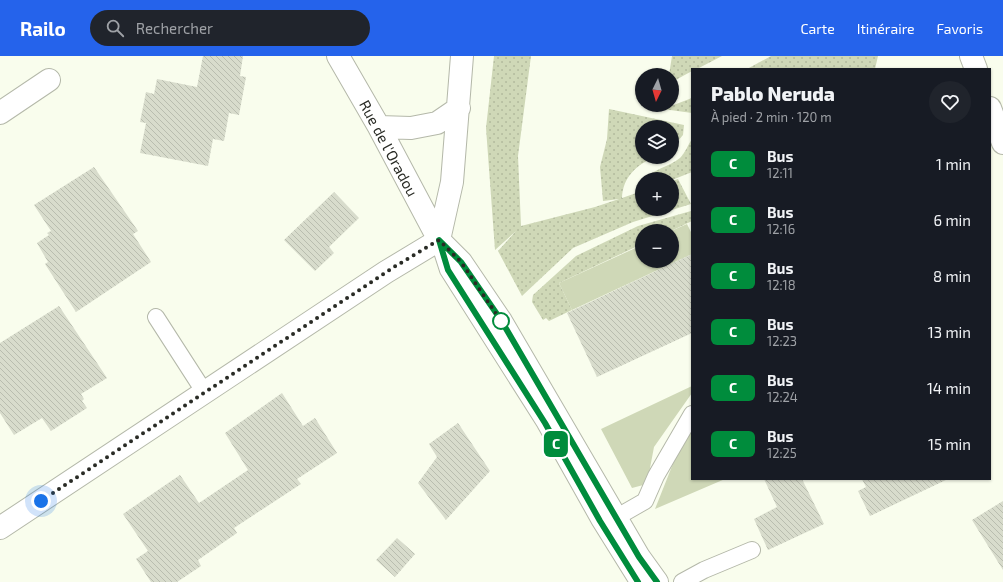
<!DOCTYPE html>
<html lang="fr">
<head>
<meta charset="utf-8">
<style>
  :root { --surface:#171b24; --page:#20242c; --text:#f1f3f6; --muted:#9ea1a6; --accent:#2563eb }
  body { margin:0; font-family:"Exo 2",sans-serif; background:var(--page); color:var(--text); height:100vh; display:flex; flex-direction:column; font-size:15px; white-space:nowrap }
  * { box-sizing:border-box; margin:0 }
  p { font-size:13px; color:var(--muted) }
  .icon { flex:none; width:22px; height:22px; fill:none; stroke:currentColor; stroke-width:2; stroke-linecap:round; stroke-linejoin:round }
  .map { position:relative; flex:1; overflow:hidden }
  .panel { position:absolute; left:691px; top:12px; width:300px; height:412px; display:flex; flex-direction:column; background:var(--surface); border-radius:0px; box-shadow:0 1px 3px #0004 }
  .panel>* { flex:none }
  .badge { padding:0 8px; border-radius:6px; font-size:14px; line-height:26px }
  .needle { width:26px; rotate:185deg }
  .controls { position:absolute; left:635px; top:12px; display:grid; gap:8px }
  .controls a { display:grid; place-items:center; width:44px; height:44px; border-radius:50%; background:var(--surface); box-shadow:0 1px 3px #0004; font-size:20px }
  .you { position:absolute; width:20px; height:20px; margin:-10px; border:3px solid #fff; border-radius:50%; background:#1a73e8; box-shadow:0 0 0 6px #1a73e833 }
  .map>.badge { position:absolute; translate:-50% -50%; box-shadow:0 0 0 2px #fff }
  .round { display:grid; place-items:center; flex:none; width:42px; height:42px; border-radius:21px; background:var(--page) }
  .overview { display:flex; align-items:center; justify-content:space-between; height:68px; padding:0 20px }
  h1 { font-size:19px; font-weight:800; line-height:30px }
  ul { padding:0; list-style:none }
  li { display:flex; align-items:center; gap:12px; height:56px; padding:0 20px }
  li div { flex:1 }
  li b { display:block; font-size:15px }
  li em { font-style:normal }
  li .badge { min-width:44px; font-weight:700; text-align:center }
  header { display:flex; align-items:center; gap:24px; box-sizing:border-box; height:56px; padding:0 20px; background:var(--accent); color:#fff }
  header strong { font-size:19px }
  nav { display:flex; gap:22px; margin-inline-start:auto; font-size:14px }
  .search { width:280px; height:36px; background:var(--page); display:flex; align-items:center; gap:10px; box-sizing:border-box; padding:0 14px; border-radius:22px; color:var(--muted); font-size:15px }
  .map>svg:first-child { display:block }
  .grass { fill:url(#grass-dots) }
  .garden { fill:#cfd8b7 }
  .building { fill:url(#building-back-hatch) }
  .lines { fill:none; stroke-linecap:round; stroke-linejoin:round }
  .lane-casing { stroke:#b4b8a9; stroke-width:18 }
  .street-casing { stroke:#b4b8a9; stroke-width:24 }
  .lane { stroke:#fff; stroke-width:16 }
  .street { stroke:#fff; stroke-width:22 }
  .line-casing { stroke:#fff; stroke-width:9 }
  .line { stroke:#008c3c; stroke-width:6 }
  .walk { stroke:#292b25; stroke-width:4; stroke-dasharray:0 7.2 }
  .stop-dot { fill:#fff; stroke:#008c3c; stroke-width:2 }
  .labels { text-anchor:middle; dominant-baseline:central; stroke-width:4; stroke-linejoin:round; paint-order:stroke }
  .street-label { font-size:15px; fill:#292b25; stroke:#fff }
</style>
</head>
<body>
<header>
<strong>Railo</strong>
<div class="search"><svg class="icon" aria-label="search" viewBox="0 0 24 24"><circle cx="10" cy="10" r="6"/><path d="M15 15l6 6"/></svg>Rechercher</div>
<nav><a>Carte</a><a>Itinéraire</a><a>Favoris</a></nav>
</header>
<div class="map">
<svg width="1003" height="526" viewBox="0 0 1003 526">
  <defs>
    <pattern id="grass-dots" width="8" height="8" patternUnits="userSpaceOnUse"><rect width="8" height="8" fill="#cfd8b7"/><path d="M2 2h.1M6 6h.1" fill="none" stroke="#b2ba9d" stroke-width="1.8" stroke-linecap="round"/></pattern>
    <pattern id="building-back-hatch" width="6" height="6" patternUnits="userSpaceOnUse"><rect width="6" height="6" fill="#d8dccc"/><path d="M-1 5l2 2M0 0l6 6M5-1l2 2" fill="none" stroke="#b9bdaf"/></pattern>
  </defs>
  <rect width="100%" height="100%" fill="#f9fded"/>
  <path class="grass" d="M494 0H531L518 100 521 170 595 151 619 143 603 145 600 111 607 83 609 53 684 69 683 79 672 92V71H642V101H655C636 109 623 121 622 142L642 135V126V153H672V125L678 123 691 148 633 166 573 192 522 240 498 195 516 175 495 194 486 72Z
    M672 0H722L697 13H692V15L672 26V19H669Z
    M771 0H878L875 13H747Z
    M692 42V57L663 53Z
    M692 83V116L672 124 645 123C655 112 669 111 680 102 685 97 688 89 692 83Z
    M691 155 692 165 671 175H642V188L559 227 572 254 549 265 546 262 543 264 532 246 533 239 576 200 638 170Z"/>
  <path class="garden" d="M687 168 692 178V198L572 254 559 227 642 189V205H672L671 175Z
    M692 330V337L654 391 647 428 632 432 601 373Z
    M692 374V423H725L655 453 680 390Z"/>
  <path class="building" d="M203 0H243L240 20 246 21 239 59 229 57 224 85 213 83 208 110 140 97 146 67 140 66 146 36 154 38 157 23 197 31Z
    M94 111 138 175 133 178 151 206 76 256 45 208 48 206 37 187 49 179 47 177 51 175 34 149Z
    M334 136 359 162 329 191 334 197 315 215 284 184Z
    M692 198V277L597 321 567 257Z
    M59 250 107 322 81 338 84 343 82 345 87 352 51 375 42 362 14 379 0 357V287Z
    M282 337 303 370 315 362 337 397 297 423 301 428 234 472 237 477 198 504 201 510 177 526H151L136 503 148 495 123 458 180 419 199 447 248 414 225 377Z
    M458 367 490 415 446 464 418 427 437 401 429 388Z
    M764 423H802L824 468 768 494 754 463 777 451Z
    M862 423H948L870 460 858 435 866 431Z
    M1003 445V514L972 464Z
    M397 482 415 498 395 521 376 504Z"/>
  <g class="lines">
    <g class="lane-casing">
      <path id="lane" d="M439 186 448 214 545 367 600 465 638 526
        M156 261 205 337
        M617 461 645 445 656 420 692 358
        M682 526 704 514 752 494"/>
    </g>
    <g class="street-casing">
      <path id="street" d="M338 0 379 71 439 184 461 206 501 265 639 501 657 526
        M971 0 976 13
        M990 52 1003 87
        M0 57 49 24
        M379 71 411 72 437 67 459 52
        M439 184 452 126 462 0
        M0 472 386 216 439 184"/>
    </g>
    <use href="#lane" class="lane"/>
    <use href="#street" class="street"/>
  </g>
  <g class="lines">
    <g class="line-casing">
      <path id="line" d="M638 526 600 465 545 367 448 214 439 184 461 206 501 264 639 501 657 526"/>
    </g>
    <use href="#line" class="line"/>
    <path class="walk" d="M41 445 394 211 439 184 461 206 501 265"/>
  </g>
  <circle class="stop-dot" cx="501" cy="265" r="8"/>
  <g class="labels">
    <g class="street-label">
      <text transform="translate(389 92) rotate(62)">Rue de l'Oradou</text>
    </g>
  </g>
</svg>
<div class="controls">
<a><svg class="needle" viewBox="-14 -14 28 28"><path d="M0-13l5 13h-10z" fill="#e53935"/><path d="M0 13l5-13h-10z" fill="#9ea1a6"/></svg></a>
<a><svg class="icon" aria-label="layers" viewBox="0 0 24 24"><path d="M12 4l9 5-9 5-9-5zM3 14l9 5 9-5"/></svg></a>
<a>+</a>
<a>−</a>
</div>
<div class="you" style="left:41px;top:445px"></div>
<b class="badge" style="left:556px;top:388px;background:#008c3c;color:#fff">C</b>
<section class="panel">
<div class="overview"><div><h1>Pablo Neruda</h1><p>À pied · 2 min · 120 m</p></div><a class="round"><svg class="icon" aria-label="heart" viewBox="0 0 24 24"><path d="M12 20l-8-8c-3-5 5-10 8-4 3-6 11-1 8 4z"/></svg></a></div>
<ul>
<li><span class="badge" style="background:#008c3c;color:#fff">C</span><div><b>Bus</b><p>12:11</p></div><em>1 min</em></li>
<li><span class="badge" style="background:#008c3c;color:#fff">C</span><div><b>Bus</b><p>12:16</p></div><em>6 min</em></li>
<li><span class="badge" style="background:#008c3c;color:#fff">C</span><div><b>Bus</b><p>12:18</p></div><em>8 min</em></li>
<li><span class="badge" style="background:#008c3c;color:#fff">C</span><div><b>Bus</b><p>12:23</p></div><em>13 min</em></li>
<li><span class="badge" style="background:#008c3c;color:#fff">C</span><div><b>Bus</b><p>12:24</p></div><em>14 min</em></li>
<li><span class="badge" style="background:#008c3c;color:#fff">C</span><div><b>Bus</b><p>12:25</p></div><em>15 min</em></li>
</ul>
</section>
</div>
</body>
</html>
